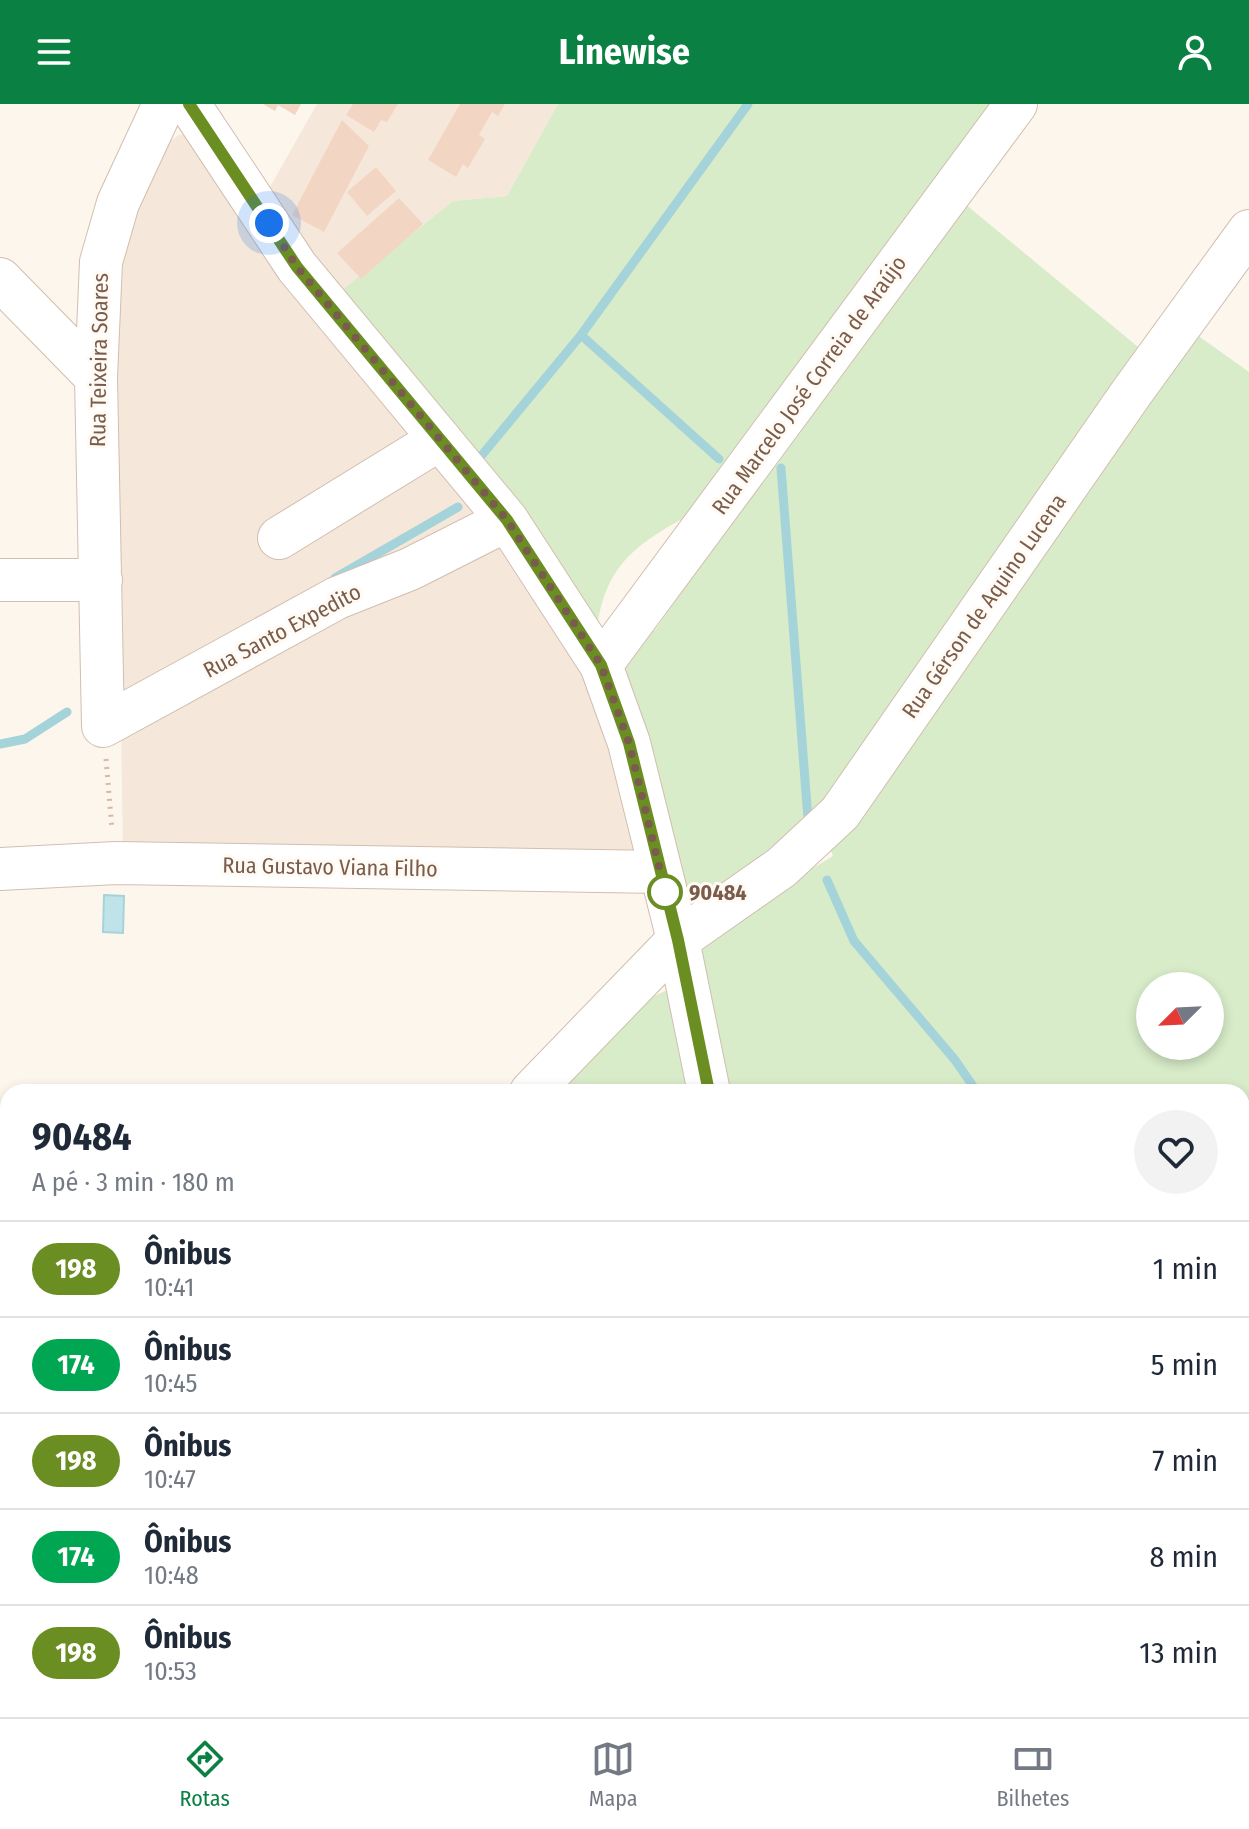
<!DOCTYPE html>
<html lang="pt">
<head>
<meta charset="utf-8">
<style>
  :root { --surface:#fff; --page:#f2f2f3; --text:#1f2937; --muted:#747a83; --line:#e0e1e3; --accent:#0b8043 }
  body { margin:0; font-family:"Fira Sans Condensed",sans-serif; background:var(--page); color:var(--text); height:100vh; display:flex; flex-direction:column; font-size:30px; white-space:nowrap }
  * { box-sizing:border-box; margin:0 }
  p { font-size:26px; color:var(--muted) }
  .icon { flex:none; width:44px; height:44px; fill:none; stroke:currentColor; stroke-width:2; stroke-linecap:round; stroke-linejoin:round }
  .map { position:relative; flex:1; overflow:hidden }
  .details { position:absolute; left:0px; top:980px; width:1250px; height:634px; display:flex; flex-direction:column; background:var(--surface); border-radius:24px 24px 0 0; box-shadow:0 4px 12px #0003 }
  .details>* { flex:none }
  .badge { padding:0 16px; border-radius:26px; font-size:28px; line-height:52px }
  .needle { width:52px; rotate:246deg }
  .fabs { position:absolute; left:1136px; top:868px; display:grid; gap:16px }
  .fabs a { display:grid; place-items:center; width:88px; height:88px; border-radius:50%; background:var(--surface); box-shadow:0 4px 12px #0003; font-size:40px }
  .you { position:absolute; width:40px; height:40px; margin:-20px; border:6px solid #fff; border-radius:50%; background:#1a73e8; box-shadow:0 0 0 12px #1a73e833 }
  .map>.badge { position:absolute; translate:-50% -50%; box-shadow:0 0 0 4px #fff }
  .round { display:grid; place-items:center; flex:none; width:84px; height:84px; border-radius:42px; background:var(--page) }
  .headline { display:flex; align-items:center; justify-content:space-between; height:136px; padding:0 32px }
  h1 { font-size:38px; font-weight:700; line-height:60px }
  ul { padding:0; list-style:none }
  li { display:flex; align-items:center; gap:24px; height:96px; padding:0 32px; border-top:2px solid var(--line) }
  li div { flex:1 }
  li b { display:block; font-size:30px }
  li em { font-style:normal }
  li .badge { min-width:88px; font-weight:700; text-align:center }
  header { display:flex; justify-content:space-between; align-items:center; height:104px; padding:0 32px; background:var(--accent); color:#fff; font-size:36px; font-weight:700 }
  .menu { display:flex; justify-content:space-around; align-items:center; height:112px; border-top:2px solid var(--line); background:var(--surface); font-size:22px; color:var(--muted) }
  .menu a { display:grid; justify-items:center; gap:4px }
  .menu .active { color:var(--accent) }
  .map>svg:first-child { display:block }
  .residential { fill:#f5e8da }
  .green { fill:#d8ecc9; fill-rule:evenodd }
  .water { fill:#bfe3e8; stroke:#a5d3da; stroke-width:2 }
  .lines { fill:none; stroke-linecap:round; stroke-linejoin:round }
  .stream { stroke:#a5d3da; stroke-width:9 }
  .building { fill:#f3d5c3 }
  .minor-casing { stroke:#d1beb0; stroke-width:44 }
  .path { stroke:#d9b8a5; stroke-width:5; stroke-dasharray:2 6; stroke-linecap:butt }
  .minor { stroke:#fff; stroke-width:42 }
  .line-casing { stroke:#fff; stroke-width:18 }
  .line { stroke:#6b8e23; stroke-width:12 }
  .walk { stroke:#7a5c4d; stroke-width:8; stroke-dasharray:0 14.4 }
  .stop-dot { fill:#fff; stroke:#6b8e23; stroke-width:4 }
  .labels { text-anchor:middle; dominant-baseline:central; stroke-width:6; stroke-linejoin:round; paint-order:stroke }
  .street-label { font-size:22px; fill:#7a5c4d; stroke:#fffaf3 }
  .stop-label { font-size:22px; font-weight:bold; fill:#7a5c4d; stroke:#fffaf3; text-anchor:start }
</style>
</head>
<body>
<header><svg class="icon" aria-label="menu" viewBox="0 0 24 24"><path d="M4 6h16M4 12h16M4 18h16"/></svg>Linewise<svg class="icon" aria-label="person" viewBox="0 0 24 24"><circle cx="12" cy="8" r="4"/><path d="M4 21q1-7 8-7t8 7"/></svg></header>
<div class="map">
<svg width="1249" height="1613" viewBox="0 0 1249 1613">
  <rect width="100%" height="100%" fill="#fdf6ec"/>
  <path class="residential" d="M317 0H558L507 92 453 97 333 193 266 90Z
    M189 30 479 401 601 595 643 762 123 753 114 157 160 44 179 31Z
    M17 1606H635L633 1613H12Z"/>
  <path class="green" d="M558 0H993L684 414C629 444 603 467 596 532L333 193 453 97 507 92Z
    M959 95 1143 247 825 707 684 807 620 572 627 544 655 526Z
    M1193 228 1249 268V1576H1242V988H725L697 855 710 827 833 752 828 739ZM1150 882H1210V942H1150Z
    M670 885 698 988H552L654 892Z"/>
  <path class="water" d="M104 791 124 792 123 829 103 828Z"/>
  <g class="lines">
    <path class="stream" d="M581 231 719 355
      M477 357 581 231 748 0
      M781 364 808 715
      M335 474 458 403
      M0 640 25 635 67 608
      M827 776 854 837 955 956 977 988
      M829 1613V1606"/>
  </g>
  <path class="building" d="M263 0H301L295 11 278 1 275 7Z
    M353 0H398L387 18 381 16 374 28 346 11Z
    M460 0H505L498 12 492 8 479 31 485 35 468 64 463 60 456 73 428 56Z
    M342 16 369 42 324 128 292 111Z
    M376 63 396 87 367 112 347 88Z
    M399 94 423 120 361 175 337 149Z
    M374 1606H397L399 1613H373Z
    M421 1606H446V1613H420Z
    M471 1606H495L494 1613H471Z
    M519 1606 544 1607V1613H518Z"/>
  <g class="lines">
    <g class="minor-casing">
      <path id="minor" d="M164 0 118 99 101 158 96 273 103 622 337 494 410 465 507 416
        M189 0 297 163 507 416 601 561 629 639 678 836 709 988
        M0 175 96 273
        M279 434 440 335
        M0 476H101
        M601 561 1016 0
        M0 765 116 759 660 768
        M531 988 678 836 782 763 840 709 1132 288 1249 127
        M0 1072H8
        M0 1318 8 1322
        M0 1477 8 1469
        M321 1613V1606
        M649 1613 651 1606"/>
    </g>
    <path class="path" d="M106 655 112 725
      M366 1613 367 1606
      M409 1613 410 1606
      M507 1613V1606"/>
    <use href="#minor" class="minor"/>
  </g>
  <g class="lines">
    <g class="line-casing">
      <path id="line" d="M189 0 297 163 507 416 601 561 629 639 678 836 709 988"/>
    </g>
    <use href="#line" class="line"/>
    <path class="walk" d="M269 119 297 163 507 416 601 561 629 639 666 791 665 788"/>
  </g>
  <circle class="stop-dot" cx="665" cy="788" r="16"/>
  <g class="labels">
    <g class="street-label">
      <text transform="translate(99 256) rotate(-89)">Rua Teixeira Soares</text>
      <text transform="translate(809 281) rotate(-54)">Rua Marcelo José Correia de Araújo</text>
      <text transform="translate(984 502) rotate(-55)">Rua Gérson de Aquino Lucena</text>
      <text transform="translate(282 527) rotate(-28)">Rua Santo Expedito</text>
      <text transform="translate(330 763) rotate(1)">Rua Gustavo Viana Filho</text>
    </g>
    <g class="stop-label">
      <text x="689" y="788">90484</text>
    </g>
  </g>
</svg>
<div class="fabs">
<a><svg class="needle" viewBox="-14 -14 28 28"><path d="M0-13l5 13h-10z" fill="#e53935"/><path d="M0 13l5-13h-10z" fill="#747a83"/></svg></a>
</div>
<div class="you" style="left:269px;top:119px"></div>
<section class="details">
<div class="headline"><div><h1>90484</h1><p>A pé · 3 min · 180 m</p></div><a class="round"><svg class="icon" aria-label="heart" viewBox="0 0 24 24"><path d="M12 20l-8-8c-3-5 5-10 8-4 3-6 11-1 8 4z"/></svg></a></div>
<ul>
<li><span class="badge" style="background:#6b8e23;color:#fff">198</span><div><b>Ônibus</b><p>10:41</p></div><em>1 min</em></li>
<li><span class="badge" style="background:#00a651;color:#fff">174</span><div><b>Ônibus</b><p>10:45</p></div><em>5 min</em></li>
<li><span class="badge" style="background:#6b8e23;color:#fff">198</span><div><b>Ônibus</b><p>10:47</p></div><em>7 min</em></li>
<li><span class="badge" style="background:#00a651;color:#fff">174</span><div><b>Ônibus</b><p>10:48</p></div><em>8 min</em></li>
<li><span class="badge" style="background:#6b8e23;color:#fff">198</span><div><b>Ônibus</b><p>10:53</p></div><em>13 min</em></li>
</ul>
</section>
</div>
<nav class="menu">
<a class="active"><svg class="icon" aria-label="directions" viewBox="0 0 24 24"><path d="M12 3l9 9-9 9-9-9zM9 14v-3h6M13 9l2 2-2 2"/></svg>Rotas</a>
<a><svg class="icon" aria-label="map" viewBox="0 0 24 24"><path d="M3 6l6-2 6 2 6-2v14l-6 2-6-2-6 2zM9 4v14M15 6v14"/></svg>Mapa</a>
<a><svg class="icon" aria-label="tickets" viewBox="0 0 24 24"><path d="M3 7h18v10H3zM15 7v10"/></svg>Bilhetes</a>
</nav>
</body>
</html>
